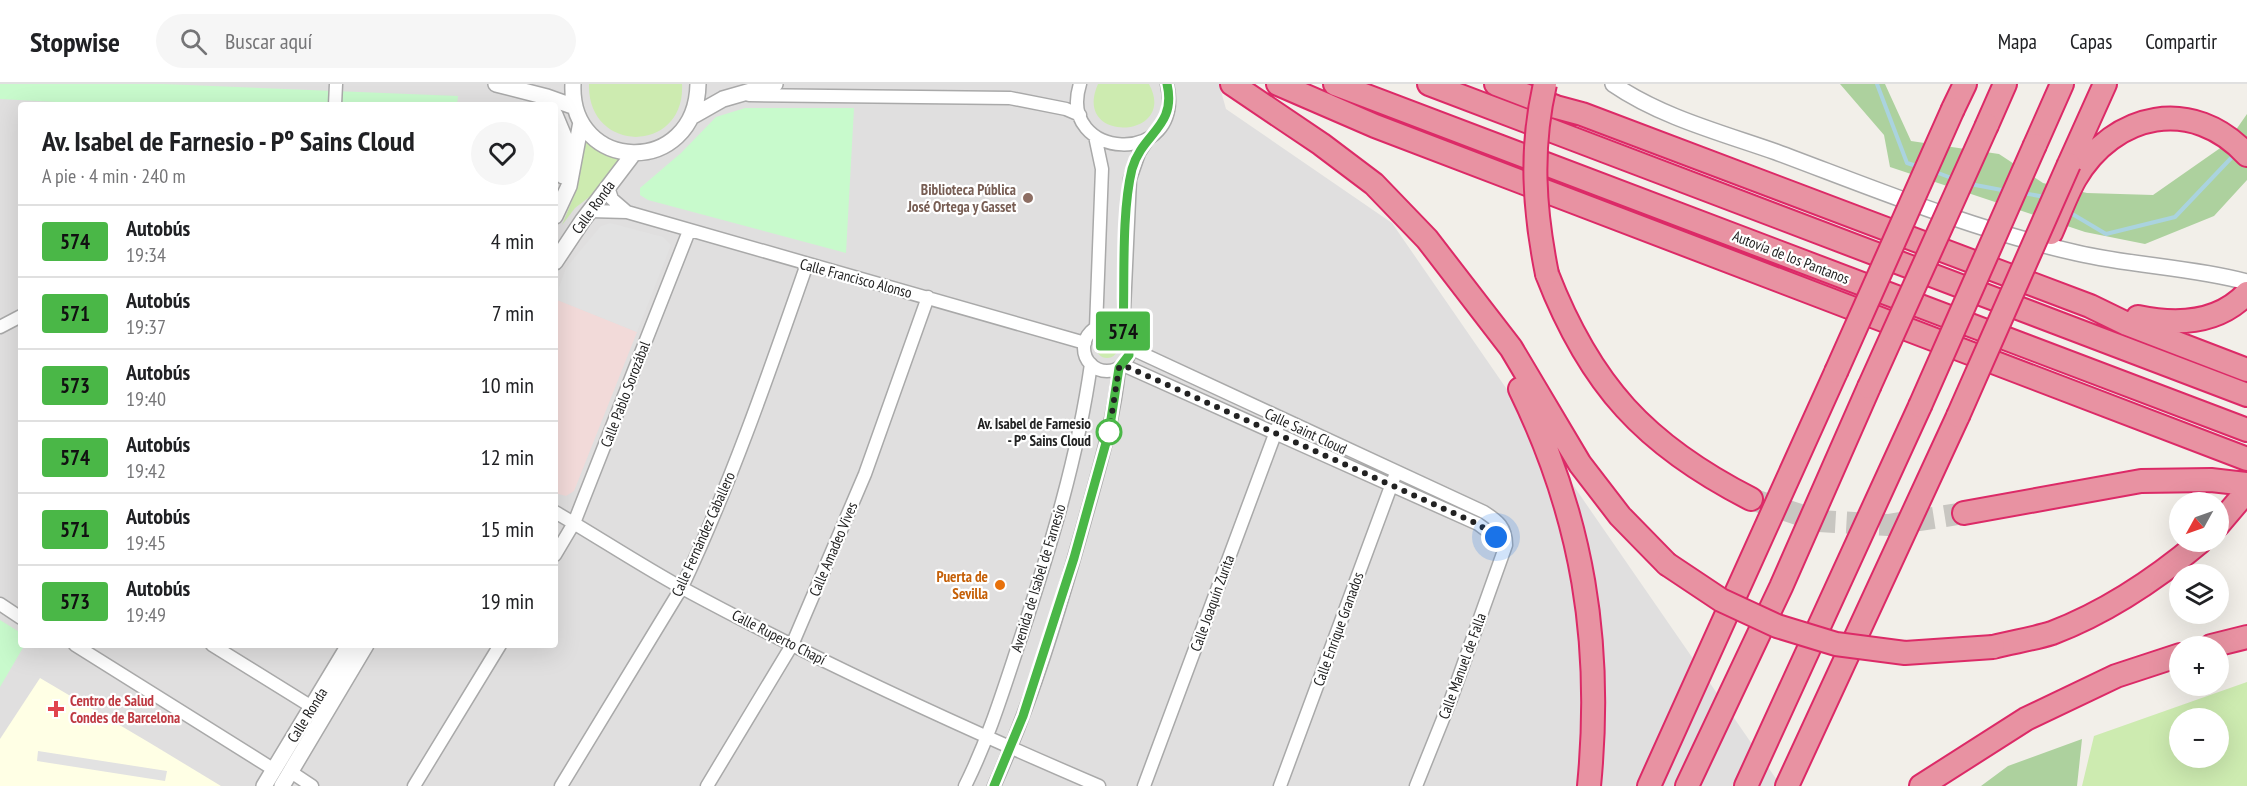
<!DOCTYPE html>
<html lang="es">
<head>
<meta charset="utf-8">
<style>
  :root { --surface:#fff; --page:#f6f6f6; --text:#202124; --muted:#757577; --line:#e0e0e0 }
  body { margin:0; font-family:"PT Sans Narrow",sans-serif; background:var(--page); color:var(--text); height:100vh; display:flex; flex-direction:column; font-size:22px; white-space:nowrap }
  * { box-sizing:border-box; margin:0 }
  p { font-size:20px; color:var(--muted) }
  .icon { flex:none; width:33px; height:33px; fill:none; stroke:currentColor; stroke-width:2; stroke-linecap:round; stroke-linejoin:round }
  .map { position:relative; flex:1; overflow:hidden }
  .details { position:absolute; left:18px; top:18px; width:540px; height:546px; display:flex; flex-direction:column; background:var(--surface); border-radius:6px; box-shadow:0 6px 24px #0002 }
  .details>* { flex:none }
  .badge { padding:0 12px; border-radius:4px; font-size:21px; line-height:39px }
  .needle { width:39px; rotate:230deg }
  .fabs { position:absolute; left:2169px; top:408px; display:grid; gap:12px }
  .fabs a { display:grid; place-items:center; width:60px; height:60px; border-radius:50%; background:var(--surface); box-shadow:0 6px 24px #0002; font-size:30px }
  .you { position:absolute; width:30px; height:30px; margin:-15px; border:4px solid #fff; border-radius:50%; background:#1a73e8; box-shadow:0 0 0 9px #1a73e833 }
  .map>.badge { position:absolute; translate:-50% -50%; box-shadow:0 0 0 3px #fff }
  .round { display:grid; place-items:center; flex:none; width:63px; height:63px; border-radius:32px; background:var(--page) }
  .headline { display:flex; align-items:center; justify-content:space-between; height:102px; padding:0 24px }
  h1 { font-size:28px; font-weight:800; line-height:45px }
  ul { padding:0; list-style:none }
  li { display:flex; align-items:center; gap:18px; height:72px; padding:0 24px; border-top:2px solid var(--line) }
  li div { flex:1 }
  li b { display:block; font-size:22px }
  li em { font-style:normal }
  li .badge { min-width:66px; font-weight:700; text-align:center }
  header { display:flex; align-items:center; gap:36px; box-sizing:border-box; height:84px; padding:0 30px; background:var(--surface); border-bottom:2px solid var(--line) }
  header strong { font-size:28px }
  nav { display:flex; gap:33px; margin-inline-start:auto; font-size:21px }
  .search { width:420px; height:54px; background:var(--page); display:flex; align-items:center; gap:15px; box-sizing:border-box; padding:0 21px; border-radius:33px; color:var(--muted); font-size:22px }
  .map>svg:first-child { display:block }
  .residential { fill:#e0dfdf; fill-rule:evenodd }
  .commercial { fill:#f2dad9 }
  .education { fill:#ffffe5 }
  .grass { fill:#cdebb0; fill-rule:evenodd }
  .forest { fill:#add19e }
  .park { fill:#c8facc }
  .parking { fill:#e2e2e2 }
  .lines { fill:none; stroke-linecap:round; stroke-linejoin:round }
  .stream { stroke:#aad3df; stroke-width:4 }
  .motorway-tunnel { stroke:#c8c6c1; stroke-width:22; stroke-dasharray:22 11; stroke-linecap:butt }
  .minor-casing { stroke:#a9a9a9; stroke-width:15 }
  .tertiary-casing { stroke:#a9a9a9; stroke-width:18 }
  .motorway-casing { stroke:#dc2a67; stroke-width:26 }
  .minor { stroke:#fff; stroke-width:12 }
  .tertiary { stroke:#fff; stroke-width:15 }
  .motorway { stroke:#e892a2; stroke-width:22 }
  .motorway-bridge-casing { stroke:#dc2a67; stroke-width:26; stroke-linecap:butt }
  .motorway-bridge { stroke:#e892a2; stroke-width:22 }
  .line-casing { stroke:#fff; stroke-width:14 }
  .line { stroke:#4ab747; stroke-width:9 }
  .walk { stroke:#222; stroke-width:6; stroke-dasharray:0 10.8 }
  .education-dot { fill:#8d6e63; stroke:#fff; stroke-width:2 }
  .stop-dot { fill:#fff; stroke:#4ab747; stroke-width:3 }
  .food-dot { fill:#e8710a; stroke:#fff; stroke-width:2 }
  .health-dot { fill:#e0444e; stroke:#fff; stroke-width:2 }
  .labels { text-anchor:middle; dominant-baseline:central; stroke-width:4.5; stroke-linejoin:round; paint-order:stroke }
  .education-label { font-size:15px; font-weight:bold; fill:#785e54; stroke:#fff; text-anchor:end }
  .street-label { font-size:15px; fill:#222; stroke:#fff }
  .stop-label { font-size:15px; font-weight:bold; fill:#222; stroke:#fff; text-anchor:end }
  .food-label { font-size:15px; font-weight:bold; fill:#c56008; stroke:#fff; text-anchor:end }
  .health-label { font-size:15px; font-weight:bold; fill:#be3a42; stroke:#fff; text-anchor:start }
</style>
</head>
<body>
<header>
<strong>Stopwise</strong>
<div class="search"><svg class="icon" aria-label="search" viewBox="0 0 24 24"><circle cx="10" cy="10" r="6"/><path d="M15 15l6 6"/></svg>Buscar aquí</div>
<nav><a>Mapa</a><a>Capas</a><a>Compartir</a></nav>
</header>
<div class="map">
<svg width="2247" height="702" viewBox="0 0 2247 702">
  <rect width="100%" height="100%" fill="#f2efe9"/>
  <path class="residential" d="M0 0H1219L1226 25 1392 139 1781 702H0ZM21 21H555V561H21Z"/>
  <path class="commercial" d="M555 215 637 248 574 407 566 412 555 409Z"/>
  <path class="education" d="M40 594 150 659 221 702H0V655Z"/>
  <path class="grass" d="M589 0H682C686 70 587 71 589 0Z
    M1098 0H1149C1179 55 1071 61 1098 0Z
    M583 54 599 68 619 75 592 111 575 124 562 141 576 107Z
    M1096 263a11 11 0 1 1 22 0a11 11 0 1 1-22 0Z
    M2247 598V702H2082L2094 652ZM2180 634H2218V674H2180Z"/>
  <path class="forest" d="M1840 0H1885L1911 57 1999 70 2043 99 2087 109 2153 111 2226 60 2247 30V96L2214 132 2145 160 2085 148 1890 83 1884 51Z
    M2082 655 2077 702H1981L2008 682Z"/>
  <path class="park" d="M0 0H163L458 12 457 21H114L0 15Z
    M745 24H854L846 169 648 116 640 111V104L681 69 716 33Z
    M0 536 21 549V561L24 562 0 603Z"/>
  <path class="parking" d="M610 139 663 153 671 161 637 248 555 215 566 184 601 142Z
    M38 667 167 687 165 697 37 677Z"/>
  <g class="lines">
    <path class="stream" d="M1877 0 1907 79 1920 83
      M1933 87 1954 95
      M1970 100 2007 107
      M2023 109 2045 113
      M2069 128 2106 150 2175 133 2234 71"/>
    <path class="motorway-tunnel" d="M1751 415 1819 437 1888 441 1964 429"/>
    <g class="minor-casing">
      <path id="minor" d="M1080 0C1056 76 1186 85 1167 0
        M749 11 1010 14 1066 25 1080 31
        M335 21 336 0
        M1095 52 1102 85 1096 244
        M608 103 612 115 627 128
        M590 127 627 128 1085 259
        M1084 264a23 23 0 1 1 46 0a23 23 0 1 1-46 0Z
        M0 243 21 232
        M1123 247 1130 95 1139 69 1148 55
        M1130 264 1484 428C1498 437 1506 443 1506 461L1451 615 1416 702
        M1123 281 1478 440 1506 461
        M555 428C598 453 640 481 684 505 819 578 959 642 1099 702
        M555 471 574 439 689 147
        M0 520 21 534
        M75 561 273 685
        M212 561 312 623
        M291 688 312 702
        M414 702 500 561
        M561 702 682 503C731 399 769 289 807 180
        M707 702 792 561 865 390 928 213
        M965 702C989 654 1004 604 1021 553 1050 464 1078 373 1091 280
        M994 702C1032 618 1059 528 1084 439 1098 388 1114 337 1119 284
        M1144 702 1278 342
        M1280 702 1394 394"/>
    </g>
    <g class="tertiary-casing">
      <path id="tertiary" d="M496 0 547 13 575 23
        M573 0C569 89 696 94 698 0
        M1613 0C1661 33 1722 49 1776 68 1875 105 1974 146 2077 169 2133 182 2191 183 2247 198
        M555 31 565 55 563 92
        M693 32 723 15 775 0
        M555 132 569 102 581 38
        M555 178 583 136 634 69
        M264 702 349 561
        M282 702 366 561"/>
    </g>
    <g class="motorway-casing">
      <path id="motorway" d="M1232 0 1321 60 1374 100 1427 155 1511 264 1580 380 1620 432 1667 480
        M1278 0 1375 42 2247 375
        M1335 0 2247 346
        M1429 0 2247 311
        M1496 0 1556 23 1582 30 2090 222 2127 240 2247 286
        M1953 25 1965 0
        M1987 41 2005 0
        M2035 61 2062 0
        M2069 80 2105 0
        M2051 149C2059 131 2066 111 2075 95 2114 28 2193 12 2247 71
        M1547 190C1590 301 1645 361 1751 415
        M2138 233C2176 241 2218 240 2247 209
        M1520 305C1583 434 1603 559 1589 702
        M1964 429 2141 397 2211 396 2247 400
        M2218 441 2247 407
        M2211 562 2247 553
        M1993 563C2012 558 2033 555 2052 549 2107 528 2156 495 2200 458
        M1649 702 1836 288
        M1687 702 1781 503 1869 303
        M1746 702 1920 322
        M1787 702 1958 332
        M1921 702 2026 635 2116 592 2180 571"/>
    </g>
    <use href="#minor" class="minor"/>
    <use href="#tertiary" class="tertiary"/>
    <use href="#motorway" class="motorway"/>
    <g class="motorway-bridge-casing">
      <path id="motorway-bridge" d="M1545 0C1530 65 1534 125 1547 190
        M1836 288 1953 25
        M1869 303 1987 41
        M1920 322 2035 61
        M1958 332 2069 80
        M1667 480 1721 516 1777 542 1836 560 1905 569 1993 563"/>
    </g>
    <use href="#motorway-bridge" class="motorway-bridge"/>
  </g>
  <g class="lines">
    <g class="line-casing">
      <path id="line" d="M994 702 1023 632 1074 474 1109 348 1119 284 1129 271 1128 255 1123 247C1125 199 1121 130 1132 85 1142 49 1177 43 1167 0"/>
    </g>
    <use href="#line" class="line"/>
    <path class="walk" d="M1109 348 1119 284 1123 281 1478 440 1496 453"/>
  </g>
  <circle class="education-dot" cx="1028" cy="114" r="6"/>
  <circle class="stop-dot" cx="1109" cy="348" r="12"/>
  <circle class="food-dot" cx="1000" cy="501" r="6"/>
  <path class="health-dot" d="M53 616h6v6h6v6h-6v6h-6v-6h-6v-6h6z"/>
  <g class="labels">
    <g class="education-label">
      <text x="1016" y="105">Biblioteca Pública<tspan x="1016" dy="17">José Ortega y Gasset</tspan></text>
    </g>
    <g class="street-label">
      <text transform="translate(593 123) rotate(-54)">Calle Ronda</text>
      <text transform="translate(1791 173) rotate(21)">Autovía de los Pantanos</text>
      <text transform="translate(856 194) rotate(15)">Calle Francisco Alonso</text>
      <text transform="translate(625 310) rotate(-69)">Calle Pablo Sorozábal</text>
      <text transform="translate(1306 347) rotate(25)">Calle Saint Cloud</text>
      <text transform="translate(703 450) rotate(-66)">Calle Fernández Caballero</text>
      <text transform="translate(833 465) rotate(-67)">Calle Amadeo Vives</text>
      <text transform="translate(1038 494) rotate(-73)">Avenida de Isabel de Farnesio</text>
      <text transform="translate(1212 519) rotate(-70)">Calle Joaquín Zurita</text>
      <text transform="translate(1338 545) rotate(-70)">Calle Enrique Granados</text>
      <text transform="translate(779 553) rotate(27)">Calle Ruperto Chapí</text>
      <text transform="translate(1462 582) rotate(-70)">Calle Manuel de Falla</text>
      <text transform="translate(307 631) rotate(-58)">Calle Ronda</text>
    </g>
    <g class="stop-label">
      <text x="1091" y="339">Av. Isabel de Farnesio<tspan x="1091" dy="17">- Pº Sains Cloud</tspan></text>
    </g>
    <g class="food-label">
      <text x="988" y="492">Puerta de<tspan x="988" dy="17">Sevilla</tspan></text>
    </g>
    <g class="health-label">
      <text x="70" y="616">Centro de Salud<tspan x="70" dy="17">Condes de Barcelona</tspan></text>
    </g>
  </g>
</svg>
<div class="fabs">
<a><svg class="needle" viewBox="-14 -14 28 28"><path d="M0-13l5 13h-10z" fill="#e53935"/><path d="M0 13l5-13h-10z" fill="#757577"/></svg></a>
<a><svg class="icon" aria-label="layers" viewBox="0 0 24 24"><path d="M12 4l9 5-9 5-9-5zM3 14l9 5 9-5"/></svg></a>
<a>+</a>
<a>−</a>
</div>
<div class="you" style="left:1496px;top:453px"></div>
<b class="badge" style="left:1123px;top:247px;background:#4ab747;color:#111">574</b>
<section class="details">
<div class="headline"><div><h1>Av. Isabel de Farnesio - Pº Sains Cloud</h1><p>A pie · 4 min · 240 m</p></div><a class="round"><svg class="icon" aria-label="heart" viewBox="0 0 24 24"><path d="M12 20l-8-8c-3-5 5-10 8-4 3-6 11-1 8 4z"/></svg></a></div>
<ul>
<li><span class="badge" style="background:#4ab747;color:#111">574</span><div><b>Autobús</b><p>19:34</p></div><em>4 min</em></li>
<li><span class="badge" style="background:#4ab747;color:#111">571</span><div><b>Autobús</b><p>19:37</p></div><em>7 min</em></li>
<li><span class="badge" style="background:#4ab747;color:#111">573</span><div><b>Autobús</b><p>19:40</p></div><em>10 min</em></li>
<li><span class="badge" style="background:#4ab747;color:#111">574</span><div><b>Autobús</b><p>19:42</p></div><em>12 min</em></li>
<li><span class="badge" style="background:#4ab747;color:#111">571</span><div><b>Autobús</b><p>19:45</p></div><em>15 min</em></li>
<li><span class="badge" style="background:#4ab747;color:#111">573</span><div><b>Autobús</b><p>19:49</p></div><em>19 min</em></li>
</ul>
</section>
</div>
</body>
</html>
